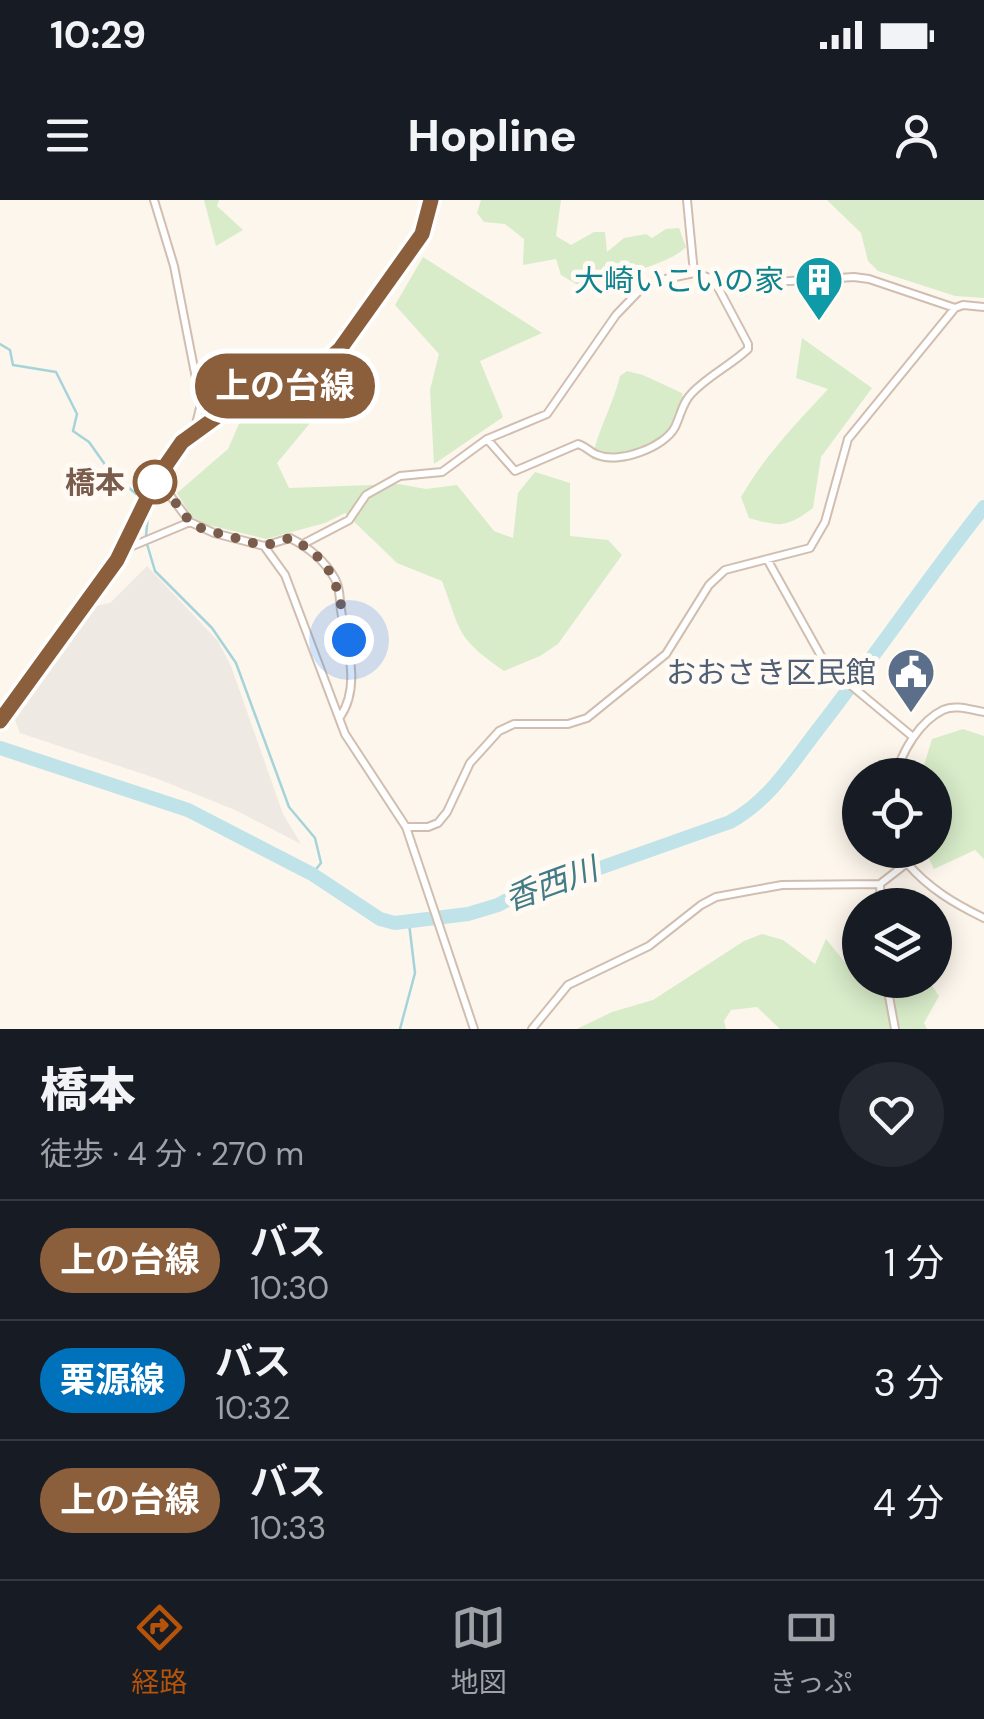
<!DOCTYPE html>
<html lang="ja">
<head>
<meta charset="utf-8">
<style>
  :root { --surface:#171b24; --page:#242831; --text:#f1f3f6; --muted:#9ea1a6; --line:#363941; --accent:#b45309 }
  body { margin:0; font-family:"DM Sans","Noto Sans JP",sans-serif; background:var(--page); color:var(--text); height:100vh; display:flex; flex-direction:column; font-size:38px; white-space:nowrap }
  * { box-sizing:border-box; margin:0 }
  p { font-size:32px; color:var(--muted) }
  .icon { flex:none; width:55px; height:55px; fill:none; stroke:currentColor; stroke-width:2; stroke-linecap:round; stroke-linejoin:round }
  .map { position:relative; height:829px; overflow:hidden }
  .sheet { display:flex; flex-direction:column; background:var(--surface); flex:1 }
  .sheet>* { flex:none }
  .badge { padding:0 20px; border-radius:32px; font-size:35px; line-height:65px }
  .buttons { position:absolute; left:842px; top:558px; display:grid; gap:20px }
  .buttons a { display:grid; place-items:center; width:110px; height:110px; border-radius:50%; background:var(--surface); box-shadow:0 5px 25px #0003; font-size:50px }
  .you { position:absolute; width:50px; height:50px; margin:-25px; border:8px solid #fff; border-radius:50%; background:#1a73e8; box-shadow:0 0 0 15px #1a73e833 }
  .map>.badge { position:absolute; translate:-50% -50%; box-shadow:0 0 0 5px #fff }
  .round { display:grid; place-items:center; flex:none; width:105px; height:105px; border-radius:52px; background:var(--page) }
  .summary { display:flex; align-items:center; justify-content:space-between; height:170px; padding:0 40px }
  h1 { font-size:48px; font-weight:800; line-height:75px }
  ul { padding:0; list-style:none }
  li { display:flex; align-items:center; gap:30px; height:120px; padding:0 40px; border-top:2px solid var(--line) }
  li div { flex:1 }
  li b { display:block; font-size:38px }
  li em { font-style:normal }
  li .badge { min-width:110px; font-weight:700; text-align:center }
  .status { display:flex; justify-content:space-between; align-items:center; height:70px; padding:0 50px; background:var(--surface); direction:ltr }
  .status svg { height:28px; fill:currentColor }
  header { display:flex; justify-content:space-between; align-items:center; height:130px; padding:0 40px; background:var(--surface); font-size:45px; font-weight:800 }
  .tab-bar { display:flex; justify-content:space-around; align-items:center; height:140px; border-top:2px solid var(--line); background:var(--surface); font-size:28px; color:var(--muted) }
  .tab-bar a { display:grid; justify-items:center; gap:5px }
  .tab-bar .selected { color:var(--accent) }
  .map>svg:first-child { display:block }
  .industrial { fill:#efe9e4 }
  .green { fill:#d8ecc9 }
  .lines { fill:none; stroke-linecap:round; stroke-linejoin:round }
  .stream { stroke:#a5d3da; stroke-width:2.5 }
  .river { stroke:#bfe3e8; stroke-width:14 }
  .minor-casing { stroke:#d1beb0; stroke-width:10 }
  .primary-casing { stroke:#dad1cd; stroke-width:14 }
  .minor { stroke:#fff; stroke-width:6 }
  .primary { stroke:#fbd9a5; stroke-width:10 }
  .line-casing { stroke:#fff; stroke-width:22 }
  .line { stroke:#8b5e3c; stroke-width:15 }
  .walk { stroke:#7a5c4d; stroke-width:10; stroke-dasharray:0 18 }
  .stop-dot { fill:#fff; stroke:#8b5e3c; stroke-width:5 }
  .labels { text-anchor:middle; dominant-baseline:central; stroke-width:10; stroke-linejoin:round; paint-order:stroke }
  .culture-label { font-size:30px; fill:#0d838f; stroke:#fffaf3; text-anchor:end }
  .stop-label { font-size:30px; font-weight:bold; fill:#7a5c4d; stroke:#fffaf3; text-anchor:end }
  .service-label { font-size:30px; fill:#4e5e75; stroke:#fffaf3; text-anchor:end }
  .water-label { font-size:32px; font-style:italic; fill:#437c86; stroke:#fffaf3 }
</style>
</head>
<body>
<div class="status"><b>10:29</b><svg viewBox="0 0 49 12"><path d="M0 12V9h3v3zM5 12V6h3v6zM10 12V3h3v9zM15 12V0h3v12zM26 1h20v11H26zM47 4h2v5h-2z"/></svg></div>
<header><svg class="icon" aria-label="menu" viewBox="0 0 24 24"><path d="M4 6h16M4 12h16M4 18h16"/></svg>Hopline<svg class="icon" aria-label="person" viewBox="0 0 24 24"><circle cx="12" cy="8" r="4"/><path d="M4 21q1-7 8-7t8 7"/></svg></header>
<div class="map">
<svg width="984" height="829" viewBox="0 0 984 829">
  <rect width="100%" height="100%" fill="#fdf6ec"/>
  <path class="industrial" d="M147 366 218 441 231 466 283 614 301 644 235 610 158 579 20 533 15 520 96 406 110 403Z"/>
  <path class="green" d="M204 0H219L217 6 243 30 216 46Z
    M481 0H561L556 36 571 45 594 32H605L607 52 624 38 646 34 652 38 666 29 679 28 686 47C670 65 603 80 578 85L561 75 556 59 523 65 524 39 505 24 484 22 477 13Z
    M827 0H984V98L955 96 878 71 868 61 861 33Z
    M423 57 542 133 480 161 503 217 434 264 430 190 439 154 395 105Z
    M802 138 872 188 821 257 813 308C786 328 780 327 749 318L741 297C766 254 795 225 828 189L796 178Z
    M627 171 643 175 682 193C683 199 685 204 684 210 678 249 626 272 592 259 598 229 613 205 620 176Z
    M304 186 330 199 277 263 289 288 399 284 426 289 457 285 494 331 513 338 518 293 535 272 570 283V336L608 340 622 355 558 444 540 456 504 471C455 436 462 434 442 381L397 363 345 313 325 323 266 339 204 324 191 316 177 293 228 249 242 217Z
    M963 529 984 536V659L975 650 934 669 925 650H935V575H921L932 539Z
    M762 734 783 740 815 764 826 739 852 771 860 766V780H928L939 796 924 823 927 829H780L757 807 731 810 724 821 726 829H577L612 812 653 800 744 741Z"/>
  <g class="lines">
    <path class="stream" d="M0 144 10 150 13 165 56 172 77 214 73 231 89 242 111 273 141 298
      M146 336 149 305
      M147 344 155 371 212 428 236 463 289 607 315 638 321 663 312 674
      M400 829 415 773 409 723"/>
    <path class="river" d="M0 548 188 610 312 674 380 719 395 723 468 714 498 705 533 686 580 675 730 622C769 601 792 563 819 528 875 456 927 379 984 307"/>
    <g class="minor-casing">
      <path id="minor" d="M154 0 174 66 201 204 194 232
        M687 0 694 73
        M487 239 515 271 578 244C587 247 591 253 598 255 619 264 665 247 675 227 681 215 682 203 692 193 708 176 731 165 748 149V144L714 80
        M157 278 190 322 214 333 264 346 285 375 345 534 406 627 474 829
        M303 344 349 320 366 295 400 276 442 272 487 239 547 214 616 115 640 90 656 81 694 73 714 79 759 83 854 77 869 79 955 108 963 105 984 107
        M264 346 290 338C308 347 325 361 335 379 341 390 339 399 341 410 346 444 362 485 340 517
        M123 350 190 322
        M767 359 821 456 848 483 913 537
        M896 575C902 551 920 521 943 510 956 504 971 510 984 512
        M406 627H428L438 623 447 612 470 563 499 531 514 524H568L587 518 666 454 709 385 725 370 810 348 825 322 848 239 955 108
        M907 663C928 688 955 704 984 718
        M880 684 881 705
        M886 780 895 829
        M532 829 568 785 649 746 701 705 716 697 782 685 880 684 907 663 908 650"/>
    </g>
    <g class="primary-casing">
      <path id="primary" d="M0 521 117 360 157 278 182 241 226 210 291 184 320 167 340 149 422 34 431 0"/>
    </g>
    <use href="#minor" class="minor"/>
    <use href="#primary" class="primary"/>
  </g>
  <g class="lines">
    <g class="line-casing">
      <path id="line" d="M0 521 117 360 157 278 182 242 226 210 291 184 320 167 340 149 422 34 431 0"/>
    </g>
    <use href="#line" class="line"/>
    <path class="walk" d="M155 282 157 278 190 322 203 329 264 346 290 338C341 364 336 391 349 440"/>
  </g>
  <defs>
    <g id="building-pin" transform="scale(2.5)"><path d="M0 17L-7.5 6A9.5 9.5 0 1 1 7.5 6Z" fill="#0f9aa8" stroke="#fffaf3"/><path d="M-4-6H4V6H1V3H-1V6H-4ZM-2.5-4.3h1.7v1.8h-1.7ZM.8-4.3h1.7v1.8H.8ZM-2.5-1h1.7V.8h-1.7ZM.8-1h1.7V.8H.8Z" fill="#fff"/></g>
    <g id="civic-pin" transform="scale(2.5)"><path d="M0 17L-7.5 6A9.5 9.5 0 1 1 7.5 6Z" fill="#5c6f8a" stroke="#fffaf3"/><path d="M-.6-6.5H3V-4.5H.6V-3L4-1V1h2V6H-6V1h2V-1L-.6-3ZM-1.2 2.5V6h2.4V2.5Z" fill="#fff"/></g>
  </defs>
  <g fill-rule="evenodd">
    <use href="#building-pin" x="819" y="80"/>
    <use href="#civic-pin" x="911" y="472"/>
  </g>
  <circle class="stop-dot" cx="155" cy="282" r="20"/>
  <g class="labels">
    <g class="culture-label">
      <text x="784" y="80">大崎いこいの家</text>
    </g>
    <g class="stop-label">
      <text x="125" y="282">橋本</text>
    </g>
    <g class="service-label">
      <text x="876" y="472">おおさき区民館</text>
    </g>
    <g class="water-label">
      <text transform="translate(551 684) rotate(-20)">香西川</text>
    </g>
  </g>
</svg>
<div class="buttons">
<a><svg class="icon" aria-label="locate" viewBox="0 0 24 24"><circle cx="12" cy="12" r="6"/><path d="M12 2v4M12 18v4M2 12h4M18 12h4"/></svg></a>
<a><svg class="icon" aria-label="layers" viewBox="0 0 24 24"><path d="M12 4l9 5-9 5-9-5zM3 14l9 5 9-5"/></svg></a>
</div>
<div class="you" style="left:349px;top:440px"></div>
<b class="badge" style="left:285px;top:186px;background:#8b5e3c;color:#fff">上の台線</b>
</div>
<section class="sheet">
<div class="summary"><div><h1>橋本</h1><p>徒歩 · 4 分 · 270 m</p></div><a class="round"><svg class="icon" aria-label="heart" viewBox="0 0 24 24"><path d="M12 20l-8-8c-3-5 5-10 8-4 3-6 11-1 8 4z"/></svg></a></div>
<ul>
<li><span class="badge" style="background:#8b5e3c;color:#fff">上の台線</span><div><b>バス</b><p>10:30</p></div><em>1 分</em></li>
<li><span class="badge" style="background:#0072bc;color:#fff">栗源線</span><div><b>バス</b><p>10:32</p></div><em>3 分</em></li>
<li><span class="badge" style="background:#8b5e3c;color:#fff">上の台線</span><div><b>バス</b><p>10:33</p></div><em>4 分</em></li>
</ul>
</section>
<nav class="tab-bar">
<a class="selected"><svg class="icon" aria-label="directions" viewBox="0 0 24 24"><path d="M12 3l9 9-9 9-9-9zM9 14v-3h6M13 9l2 2-2 2"/></svg>経路</a>
<a><svg class="icon" aria-label="map" viewBox="0 0 24 24"><path d="M3 6l6-2 6 2 6-2v14l-6 2-6-2-6 2zM9 4v14M15 6v14"/></svg>地図</a>
<a><svg class="icon" aria-label="tickets" viewBox="0 0 24 24"><path d="M3 7h18v10H3zM15 7v10"/></svg>きっぷ</a>
</nav>
</body>
</html>
